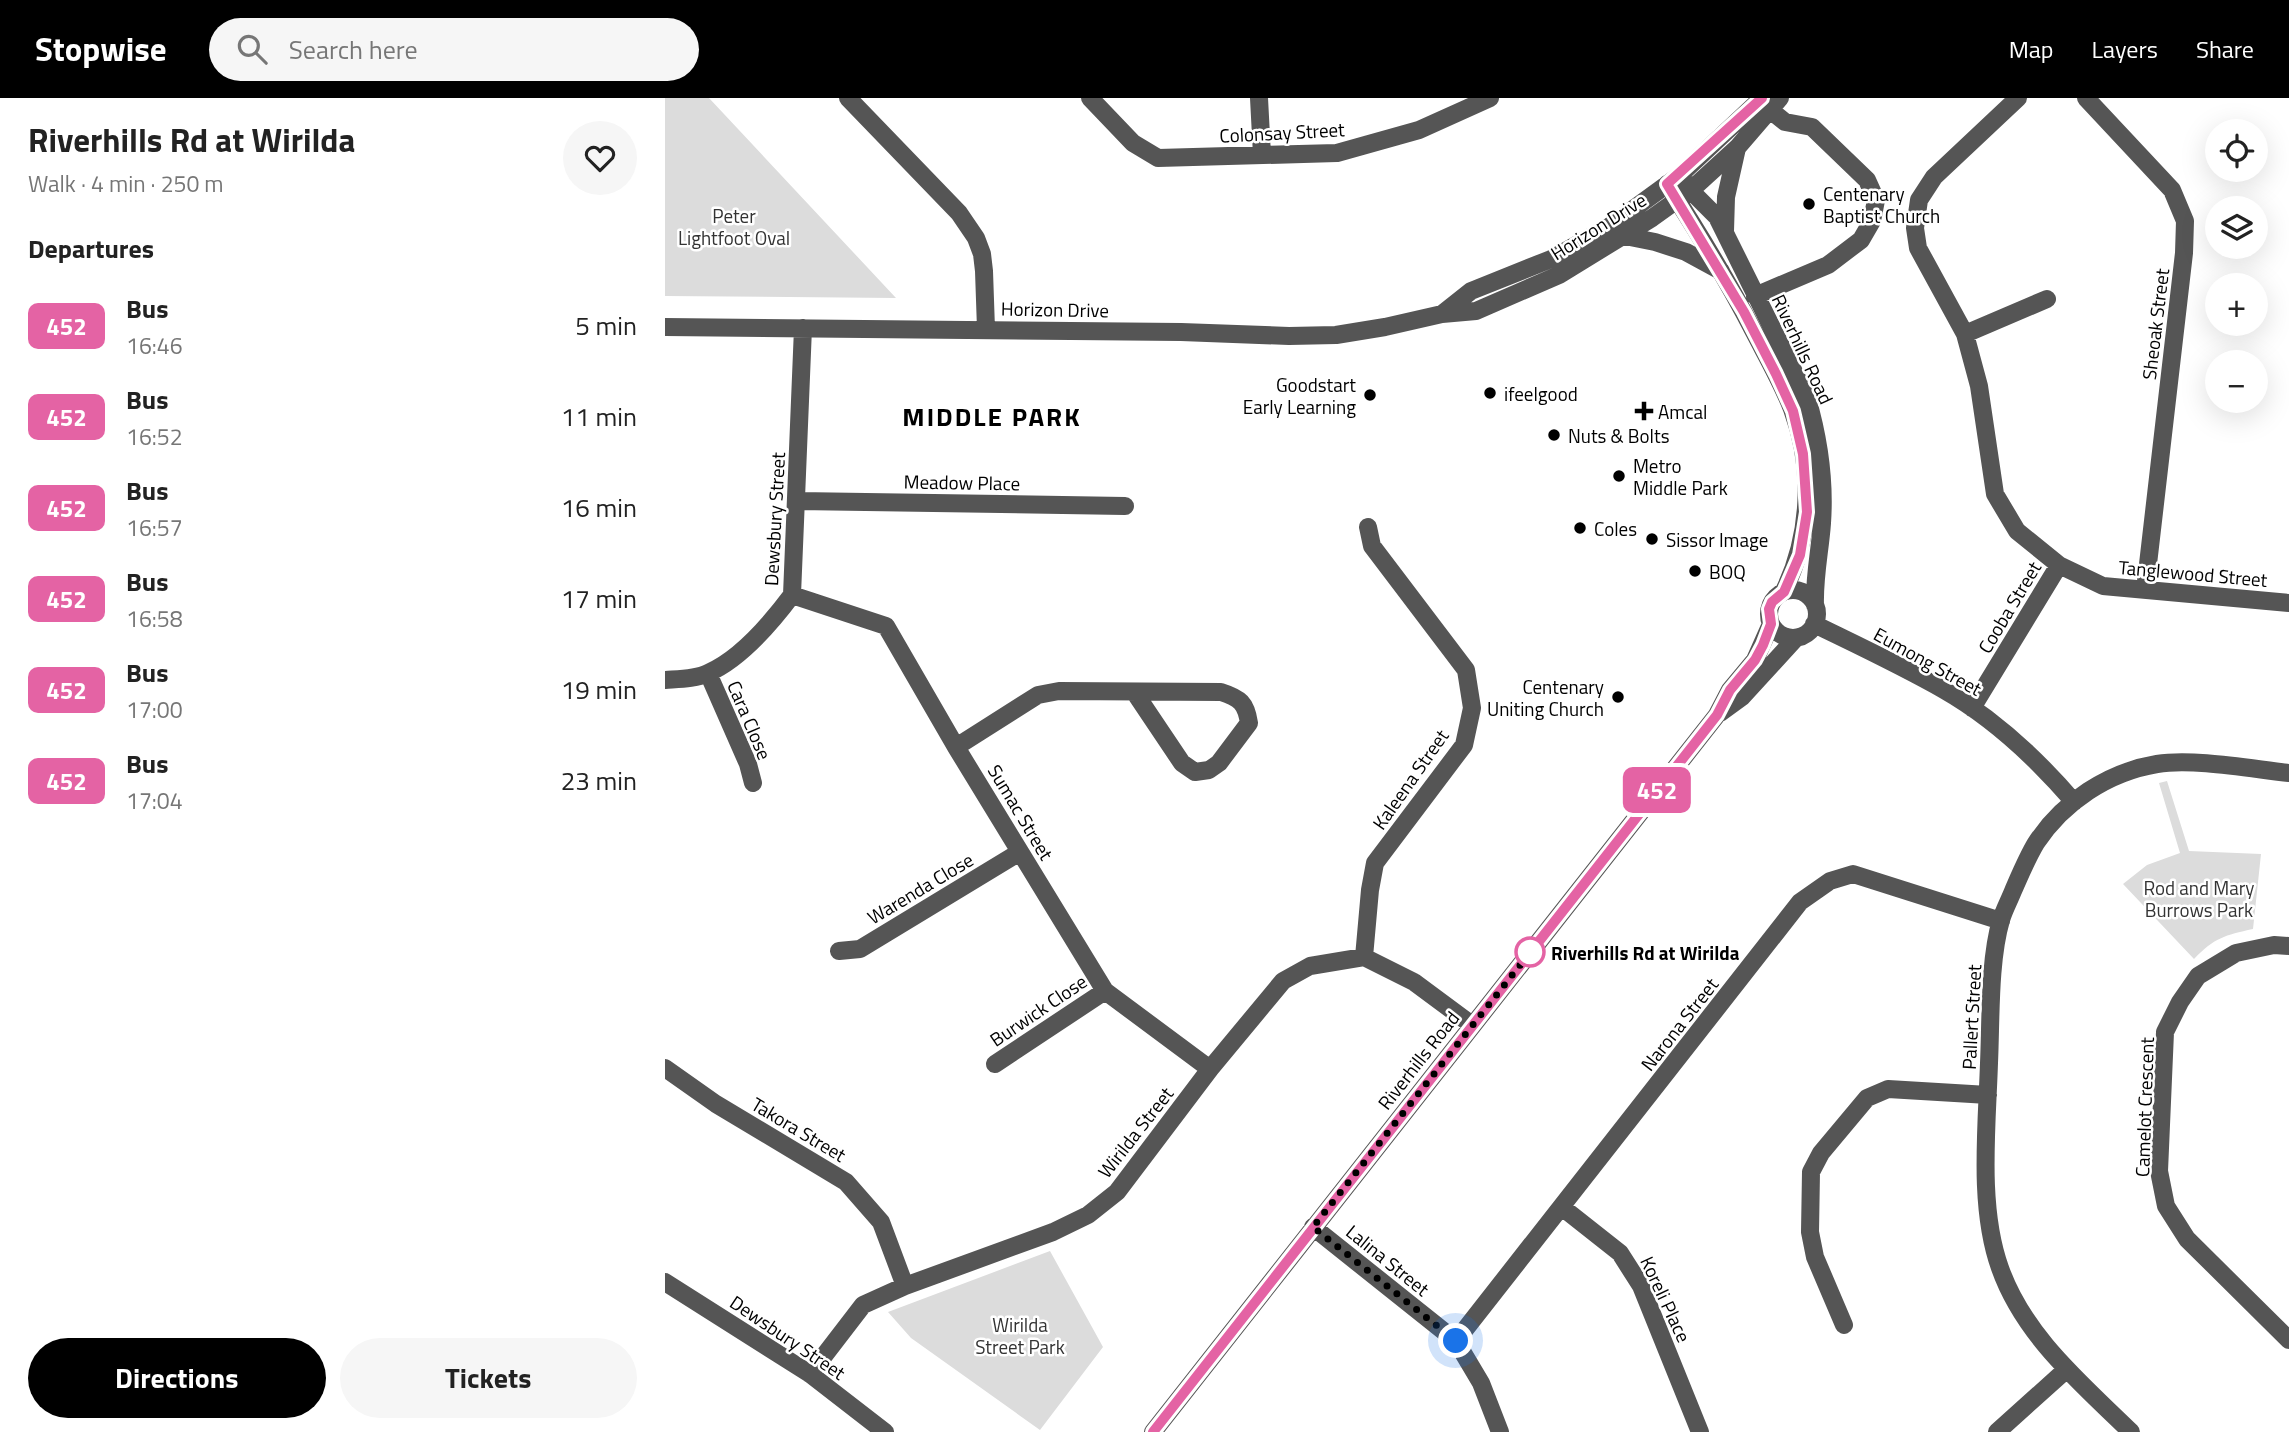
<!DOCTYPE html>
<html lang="en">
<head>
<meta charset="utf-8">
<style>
  :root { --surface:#fff; --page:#f6f6f6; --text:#222; --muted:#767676; --accent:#000 }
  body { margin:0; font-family:"Titillium Web",sans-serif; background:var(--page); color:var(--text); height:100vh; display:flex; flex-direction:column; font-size:26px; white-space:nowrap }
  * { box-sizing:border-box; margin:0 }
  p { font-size:23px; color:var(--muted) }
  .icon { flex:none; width:38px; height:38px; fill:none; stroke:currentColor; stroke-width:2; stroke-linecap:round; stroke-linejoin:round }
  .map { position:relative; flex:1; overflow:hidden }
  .sheet { display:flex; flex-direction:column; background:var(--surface); width:665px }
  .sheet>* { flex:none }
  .badge { padding:0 14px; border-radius:10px; font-size:24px; line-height:46px }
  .tools { position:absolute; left:1540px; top:21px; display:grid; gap:14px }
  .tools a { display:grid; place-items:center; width:63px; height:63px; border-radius:50%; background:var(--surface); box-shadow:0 7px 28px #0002; font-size:35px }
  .you { position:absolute; width:35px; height:35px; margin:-18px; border:5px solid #fff; border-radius:50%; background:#1a73e8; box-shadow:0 0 0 10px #1a73e833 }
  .map>.badge { position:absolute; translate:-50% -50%; box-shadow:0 0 0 4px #fff }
  h2 { padding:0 28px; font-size:26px; line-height:63px }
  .round { display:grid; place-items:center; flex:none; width:74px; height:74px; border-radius:37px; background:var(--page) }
  .summary { display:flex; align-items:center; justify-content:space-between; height:119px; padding:0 28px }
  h1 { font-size:33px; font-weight:700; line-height:52px }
  .cta { display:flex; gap:14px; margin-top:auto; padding:14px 28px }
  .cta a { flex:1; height:80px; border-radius:42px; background:var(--accent); color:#fff; font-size:28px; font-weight:700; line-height:80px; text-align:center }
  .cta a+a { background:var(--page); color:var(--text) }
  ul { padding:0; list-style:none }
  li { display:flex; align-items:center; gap:21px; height:91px; padding:0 28px }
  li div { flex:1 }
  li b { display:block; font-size:26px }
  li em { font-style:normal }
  li .badge { min-width:77px; font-weight:700; text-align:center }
  header { display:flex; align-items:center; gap:42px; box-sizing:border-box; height:98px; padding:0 35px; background:var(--accent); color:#fff }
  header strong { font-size:33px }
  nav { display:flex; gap:38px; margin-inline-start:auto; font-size:24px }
  .search { width:490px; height:63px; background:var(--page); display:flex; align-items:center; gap:18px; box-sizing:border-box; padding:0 24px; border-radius:38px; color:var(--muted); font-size:26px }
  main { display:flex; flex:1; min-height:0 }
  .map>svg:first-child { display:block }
  .green { fill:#dcdcdc }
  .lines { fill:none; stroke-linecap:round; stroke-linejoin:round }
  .minor { stroke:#555; stroke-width:18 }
  .line-casing { stroke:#fff; stroke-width:16 }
  .line { stroke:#e463a4; stroke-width:10 }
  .walk { stroke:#000; stroke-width:7; stroke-dasharray:0 12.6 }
  .poi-dot { fill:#000; stroke:#fff; stroke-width:2.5 }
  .stop-dot { fill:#fff; stroke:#e463a4; stroke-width:3.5 }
  .labels { text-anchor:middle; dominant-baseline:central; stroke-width:5; stroke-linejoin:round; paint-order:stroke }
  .street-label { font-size:19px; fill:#000; stroke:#fff }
  .poi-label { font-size:19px; fill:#000; stroke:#fff; text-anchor:start }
  .park-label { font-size:19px; fill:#333; stroke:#fff }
  .stop-label { font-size:19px; font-weight:bold; fill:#000; stroke:#fff; text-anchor:start }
  .district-label { font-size:26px; font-weight:bold; letter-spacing:2px; fill:#000; stroke:#fff }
</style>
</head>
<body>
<header>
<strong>Stopwise</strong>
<div class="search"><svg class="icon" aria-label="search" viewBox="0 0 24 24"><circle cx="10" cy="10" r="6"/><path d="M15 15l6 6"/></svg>Search here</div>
<nav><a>Map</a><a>Layers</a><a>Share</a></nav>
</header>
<main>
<section class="sheet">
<div class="summary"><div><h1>Riverhills Rd at Wirilda</h1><p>Walk · 4 min · 250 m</p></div><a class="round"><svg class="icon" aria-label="heart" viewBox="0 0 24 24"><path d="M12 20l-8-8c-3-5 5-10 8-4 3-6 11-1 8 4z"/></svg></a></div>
<h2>Departures</h2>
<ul>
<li><span class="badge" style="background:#e463a4;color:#fff">452</span><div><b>Bus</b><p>16:46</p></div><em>5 min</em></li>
<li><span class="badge" style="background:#e463a4;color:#fff">452</span><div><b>Bus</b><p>16:52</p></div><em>11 min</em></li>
<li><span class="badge" style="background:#e463a4;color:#fff">452</span><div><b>Bus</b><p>16:57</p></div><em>16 min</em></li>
<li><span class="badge" style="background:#e463a4;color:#fff">452</span><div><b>Bus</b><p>16:58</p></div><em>17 min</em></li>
<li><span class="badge" style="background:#e463a4;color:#fff">452</span><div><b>Bus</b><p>17:00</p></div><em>19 min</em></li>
<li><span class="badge" style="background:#e463a4;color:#fff">452</span><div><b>Bus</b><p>17:04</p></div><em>23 min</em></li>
</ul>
<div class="cta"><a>Directions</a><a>Tickets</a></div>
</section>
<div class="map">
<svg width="1624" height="1334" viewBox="0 0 1624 1334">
  <rect width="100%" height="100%" fill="#fff"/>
  <path class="green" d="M0 0H44L231 200 0 198Z
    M1502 683 1524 753 1596 756 1588 831C1560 837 1549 840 1529 861L1458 786 1482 767 1515 755 1494 685Z
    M385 1153 438 1249 375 1332 246 1240 223 1214Z"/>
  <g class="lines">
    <path class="minor" d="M183 0 294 115 311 140 317 156 319 173 321 231
      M425 0 468 45 493 60 672 55 754 32 825 0
      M594 0 597 57
      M1353 0 1269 79 1254 102 1250 130 1253 150 1300 236 1314 288 1330 396 1352 433 1394 467 1438 488 1624 505
      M1421 0 1507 92 1520 123 1519 155 1480 492
      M1015 77 1028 95 1052 119 1142 300C1154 341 1160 382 1157 425 1155 453 1149 479 1150 507
      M1002 86C1033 134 1063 183 1089 234 1102 259 1117 285 1127 311 1149 370 1146 437 1119 493
      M1060 133 1061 99 1072 50
      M960 138 990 144 1021 154 1056 173
      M1090 198 1163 167 1196 142 1207 123 1211 102 1202 82 1147 29 1120 24 1105 12
      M777 216 806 193 886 161 945 128 1015 77 1097 0
      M0 229 516 234 624 238 671 237 720 229 777 216 811 213 894 177 987 120 1026 92 1072 50 1115 0
      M1300 236 1382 201
      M133 403 460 408
      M1104 516a24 24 0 1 1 48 0a24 24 0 1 1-48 0Z
      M127 497 221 528 291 649 440 893 545 971
      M1149 526C1192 547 1237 568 1279 592 1328 620 1372 661 1409 704
      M43 575 83 666 88 685
      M0 582C13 581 31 581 43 575 76 561 106 525 127 497L138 230
      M1307 610 1394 467
      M1055 615 1077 599 1131 540
      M291 649 373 597 394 593 556 594C575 600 581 605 584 625L554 665 544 672 530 674 517 665 470 595
      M1624 848 1609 847 1571 855 1533 878 1515 904 1500 934 1494 1073 1501 1108 1522 1141 1624 1242
      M174 853 195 851 355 754
      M699 859 705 792 710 765 799 647 807 610 801 572 707 448 703 429
      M330 966 440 893
      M0 970 51 1006 181 1084 216 1124 240 1188
      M898 1110 955 1155 976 1188 1035 1334
      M648 1129 791 1243 816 1285 835 1334
      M0 1184 145 1276 220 1334
      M1179 1227 1150 1159 1145 1134 1146 1074 1156 1055 1202 1000 1223 991 1323 997
      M791 1243 1135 804 1165 783 1188 776 1336 823
      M145 1276 198 1207 240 1188 388 1134 423 1117 452 1094 545 971 618 883 645 868 699 859 749 884 807 927
      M488 1334 1052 617 1065 592 1090 562 1106 526
      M1332 1334 1402 1271
      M1466 1334C1416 1285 1359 1238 1335 1170 1313 1109 1322 1029 1324 965 1326 922 1324 863 1336 822 1339 812 1344 803 1348 793 1355 777 1362 760 1371 745 1398 704 1443 674 1492 666 1528 660 1587 671 1624 675"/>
  </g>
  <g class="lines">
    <g class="line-casing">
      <path id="line" d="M488 1334 1052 617 1065 592 1090 562 1098 547 1106 526 1104 511 1107 504 1119 494 1135 457 1142 414 1138 356 1128 313 1111 276 1079 214 1002 86 1097 0"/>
    </g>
    <use href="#line" class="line"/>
    <path class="walk" d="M791 1243 648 1129 871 847 865 854"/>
  </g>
  <g class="poi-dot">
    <circle cx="1144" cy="106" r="7"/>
    <circle cx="825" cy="295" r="7"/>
    <circle cx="705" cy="297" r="7"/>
    <path d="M975.5 302.5h7v7h7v7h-7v7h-7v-7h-7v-7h7z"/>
    <circle cx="889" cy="337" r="7"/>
    <circle cx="954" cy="378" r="7"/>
    <circle cx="915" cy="430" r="7"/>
    <circle cx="987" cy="441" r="7"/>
    <circle cx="1030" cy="473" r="7"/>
    <circle cx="953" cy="599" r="7"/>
  </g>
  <circle class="stop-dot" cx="865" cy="854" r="14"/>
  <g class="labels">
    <g class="street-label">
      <text transform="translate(617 34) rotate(-3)">Colonsay Street</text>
      <text transform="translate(933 128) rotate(-32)">Horizon Drive</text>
      <text transform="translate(390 211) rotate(1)">Horizon Drive</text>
      <text transform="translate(1490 226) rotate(-83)">Sheoak Street</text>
      <text transform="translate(1138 251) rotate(65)">Riverhills Road</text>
      <text transform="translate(297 384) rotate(1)">Meadow Place</text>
      <text transform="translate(109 421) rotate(-87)">Dewsbury Street</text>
      <text transform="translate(1528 475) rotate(5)">Tanglewood Street</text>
      <text transform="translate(1344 509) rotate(-59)">Cooba Street</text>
      <text transform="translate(1263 563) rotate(29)">Eumong Street</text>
      <text transform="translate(85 622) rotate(67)">Cara Close</text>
      <text transform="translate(745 681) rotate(-55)">Kaleena Street</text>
      <text transform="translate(356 714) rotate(59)">Sumac Street</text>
      <text transform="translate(255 790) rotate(-31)">Warenda Close</text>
      <text transform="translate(373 912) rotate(-34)">Burwick Close</text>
      <text transform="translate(1306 919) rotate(-87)">Pallert Street</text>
      <text transform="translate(1014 926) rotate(-52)">Narona Street</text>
      <text transform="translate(753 962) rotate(-52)">Riverhills Road</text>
      <text transform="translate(1479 1009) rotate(-88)">Camelot Crescent</text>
      <text transform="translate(134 1031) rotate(31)">Takora Street</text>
      <text transform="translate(470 1034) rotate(-52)">Wirilda Street</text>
      <text transform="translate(723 1162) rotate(39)">Lalina Street</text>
      <text transform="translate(1001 1201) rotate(65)">Koreli Place</text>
      <text transform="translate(123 1239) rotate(34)">Dewsbury Street</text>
    </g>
    <g class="poi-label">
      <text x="1158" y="95">Centenary<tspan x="1158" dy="22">Baptist Church</tspan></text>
      <text x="691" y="286" text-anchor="end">Goodstart<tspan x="691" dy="22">Early Learning</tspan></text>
      <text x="839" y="295">ifeelgood</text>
      <text x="993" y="313">Amcal</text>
      <text x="903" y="337">Nuts &amp; Bolts</text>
      <text x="968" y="367">Metro<tspan x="968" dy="22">Middle Park</tspan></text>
      <text x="929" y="430">Coles</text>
      <text x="1001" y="441">Sissor Image</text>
      <text x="1044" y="473">BOQ</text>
      <text x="939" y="588" text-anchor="end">Centenary<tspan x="939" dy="22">Uniting Church</tspan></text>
    </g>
    <g class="park-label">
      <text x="69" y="117">Peter<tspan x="69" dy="22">Lightfoot Oval</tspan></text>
      <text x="1534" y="789">Rod and Mary<tspan x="1534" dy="22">Burrows Park</tspan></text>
      <text x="355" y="1226">Wirilda<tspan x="355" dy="22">Street Park</tspan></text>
    </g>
    <g class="stop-label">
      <text x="886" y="854">Riverhills Rd at Wirilda</text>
    </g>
    <g class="district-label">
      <text x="327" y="318">MIDDLE PARK</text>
    </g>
  </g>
</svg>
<div class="tools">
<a><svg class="icon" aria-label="locate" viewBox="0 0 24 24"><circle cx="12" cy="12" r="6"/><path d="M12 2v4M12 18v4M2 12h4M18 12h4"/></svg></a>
<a><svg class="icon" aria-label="layers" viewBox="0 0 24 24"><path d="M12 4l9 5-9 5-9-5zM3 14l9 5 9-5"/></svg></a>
<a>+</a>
<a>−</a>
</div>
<div class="you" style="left:791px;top:1243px"></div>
<b class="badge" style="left:992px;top:692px;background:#e463a4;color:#fff">452</b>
</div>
</main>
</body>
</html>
